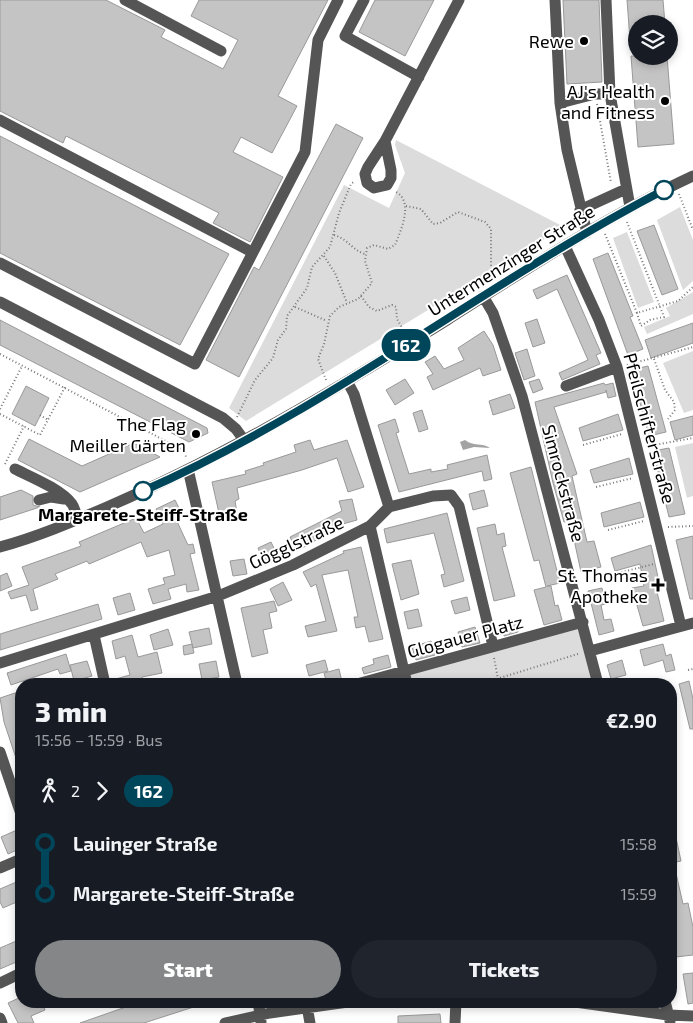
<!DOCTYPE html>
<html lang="en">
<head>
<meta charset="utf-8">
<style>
  :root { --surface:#171b24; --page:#20242c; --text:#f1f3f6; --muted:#9ea1a6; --accent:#858687 }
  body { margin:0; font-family:"Exo 2",sans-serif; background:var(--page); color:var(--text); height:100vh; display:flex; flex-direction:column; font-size:19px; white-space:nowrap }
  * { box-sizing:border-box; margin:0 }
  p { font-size:16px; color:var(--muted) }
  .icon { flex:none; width:28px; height:28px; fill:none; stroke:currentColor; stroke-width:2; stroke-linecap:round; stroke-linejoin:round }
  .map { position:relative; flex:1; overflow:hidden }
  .drawer { position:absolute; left:15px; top:678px; width:662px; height:330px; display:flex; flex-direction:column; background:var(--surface); border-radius:20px; box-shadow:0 2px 8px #0003 }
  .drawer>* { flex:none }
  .badge { padding:0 10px; border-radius:16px; font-size:18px; line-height:32px }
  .tools { position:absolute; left:628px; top:15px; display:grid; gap:10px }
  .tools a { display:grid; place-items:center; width:50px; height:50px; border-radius:50%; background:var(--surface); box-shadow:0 2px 8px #0003; font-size:25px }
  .map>.badge { position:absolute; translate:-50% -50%; box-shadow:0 0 0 2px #fff }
  .legs { display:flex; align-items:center; gap:8px; height:55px; padding:0 20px; font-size:16px }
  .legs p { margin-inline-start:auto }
  .summary { display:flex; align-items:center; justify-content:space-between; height:85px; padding:0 20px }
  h1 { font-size:28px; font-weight:800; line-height:38px }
  .cta { display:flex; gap:10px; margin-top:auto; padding:10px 20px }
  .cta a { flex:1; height:58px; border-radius:30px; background:var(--accent); color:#fff; font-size:20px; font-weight:800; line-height:58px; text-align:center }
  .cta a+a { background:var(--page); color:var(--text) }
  ul { padding:0 20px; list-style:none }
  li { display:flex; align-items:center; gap:18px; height:50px; font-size:19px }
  li i { display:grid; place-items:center; width:8px; height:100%; margin:0 6px; background:currentColor }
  li i::after { content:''; width:12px; height:12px; margin:-6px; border:4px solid; border-radius:50%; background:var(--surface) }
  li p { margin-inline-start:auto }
  li:first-child i { background:linear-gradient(#0000 50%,currentColor 0) }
  li:last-child i { background:linear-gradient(currentColor 50%,#0000 0) }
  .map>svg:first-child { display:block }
  .green { fill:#dcdcdc }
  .water { fill:#a3a3a3 }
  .building { fill:#c4c4c4; stroke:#999 }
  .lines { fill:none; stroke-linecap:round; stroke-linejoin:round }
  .path { stroke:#777; stroke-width:2; stroke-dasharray:1 2.5; stroke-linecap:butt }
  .minor { stroke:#555; stroke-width:11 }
  .line-1-casing { stroke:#fff; stroke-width:11 }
  .line-1 { stroke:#00465a; stroke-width:8 }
  .poi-dot { fill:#000; stroke:#fff; stroke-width:2 }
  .stop-1-dot { fill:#fff; stroke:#00465a; stroke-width:2.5 }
  .labels { text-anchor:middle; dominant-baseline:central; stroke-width:4; stroke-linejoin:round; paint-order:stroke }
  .poi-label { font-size:18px; fill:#000; stroke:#fff; text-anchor:end }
  .street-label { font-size:18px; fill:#000; stroke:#fff }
  .stop-label { font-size:18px; font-weight:bold; fill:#000; stroke:#fff }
</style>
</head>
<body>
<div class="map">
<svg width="693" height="1023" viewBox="0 0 693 1023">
  <rect width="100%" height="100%" fill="#fff"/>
  <path class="green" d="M396 140 564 227 246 421 229 408 344 185 389 208 405 173 395 145Z
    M680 207 693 240V281L683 290 657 220Z
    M627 232 654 302 638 308 613 238Z
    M693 292V314L647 334 644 327 670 316 666 308Z
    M693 351V410L684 413 663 363Z
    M693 443V496L687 498 675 447Z
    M580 626 594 682 374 684Z"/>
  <path class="water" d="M465 440C473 447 482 442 490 448L474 447 463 450 460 442Z"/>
  <path class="building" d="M0 0H106L165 30 161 37 223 69 238 40 191 16 199 0H328L278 96 297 106 272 153 241 137 233 152 283 177 250 242 213 223 219 213 66 136 63 143 0 111Z
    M375 0H434L405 56 359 32Z
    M563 0H599L602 82 567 84Z
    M627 0H663L665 24H636V40H630Z
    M631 56H667L674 144 638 147Z
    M336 124 363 138 239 377 206 360 254 267 259 270Z
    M0 136 229 254 180 345 0 253Z
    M654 225 678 289 662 295 637 231Z
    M608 253 633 316 630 317 643 349 628 355 593 259Z
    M567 275 601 353 596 355 600 364 562 380 559 373 588 360 557 289 537 299 533 290Z
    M537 319 545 343 533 347 525 323Z
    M0 320 207 428 208 433 189 442 0 345Z
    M693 323V343L651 358 645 340Z
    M484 331 493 345 501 370 483 376 480 368 433 390 427 377 433 374 425 362 435 356 444 369 464 360 458 348Z
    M527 349 535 376 524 380 515 353Z
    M648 366 666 432 649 436 631 370Z
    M405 379 414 393 395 405 386 390Z
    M539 379 543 389 533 393 529 382Z
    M604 383 605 385 613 383 616 396 608 398 606 390V392L554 407 577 474 572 476 587 542 594 541 601 567 581 572 570 521 564 522 553 483 535 402Z
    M26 386 49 398 35 426 12 414Z
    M510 394 515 408 493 415 489 401Z
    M422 410 428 429 419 432 413 413Z
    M618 414 623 430 583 441 579 428Z
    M693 416V435L675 440 670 422Z
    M395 419 399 432 396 433 409 474 431 469V472L448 469 447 465 487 455 492 479 484 481 482 471 399 492 378 425Z
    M29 439 82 466 134 443 160 457 80 492 18 460Z
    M310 440 314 450 347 440 364 487 348 492 337 458 302 470 237 488 239 499 235 501 238 518 221 522 212 482 246 474 245 471 264 465 263 463 296 452 294 445Z
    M669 448 685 514 669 517 653 451Z
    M629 458 633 474 594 483 590 470Z
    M531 467 560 583 547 586H551L555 606 558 605 562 620 544 625 534 590 546 587 539 560 534 561 510 473Z
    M21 490 33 496V505L40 507 0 520V497Z
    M484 490 488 506 473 510 469 494Z
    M352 499 357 520 332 527 334 530 297 551 290 537 342 511 339 501Z
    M175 500 181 512 174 515 188 545 193 544 195 553 190 554 199 590 187 592 186 584 168 589 171 599 153 604 148 589 165 584 163 578 175 575 169 550 147 557 141 542 89 564 87 561 55 574 58 579 33 589 38 609 31 611 26 595 11 599 8 592 29 585 22 567 81 546 79 542 136 518 144 533 163 524 156 509Z
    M640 502 644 517 604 527 601 513Z
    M447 513 464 581 444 587 441 575 445 574 434 533 387 543 384 529Z
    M495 524 497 535 504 533 506 546 502 547 515 596 494 601 477 528Z
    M693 536V599H690L676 540Z
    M271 542 279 559 265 565 258 548Z
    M651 545 661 591 657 592 664 621 643 626 632 588 644 586 640 564 615 571 611 558Z
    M361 547 383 639 369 642 365 626 356 628 354 617H358L348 570 322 575 337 631 308 637 305 626 326 621 316 584 311 587 303 572 344 553 343 551Z
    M244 559 247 574 233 576 230 561Z
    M411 560 419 594 401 600 392 564Z
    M7 573 12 586 0 591V576Z
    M283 582 292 600 278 606 270 589Z
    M602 588 606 604 601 605 604 620 611 619 614 631 599 635 588 591Z
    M130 593 135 610 118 615 113 598Z
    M467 597 470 610 455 614 451 601Z
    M274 601 277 611 269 613 272 628 263 630 268 653 252 657 241 608Z
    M98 604 102 619 0 650V634Z
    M418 609 422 626 408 629 404 612Z
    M515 620 518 632 504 636 501 624Z
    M475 627 480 643 462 647 458 632Z
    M209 628 212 644 193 648 189 632Z
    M168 629 173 645 154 650 150 635Z
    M132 635 138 657 157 652 162 673 142 677 144 684H112V680L130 675 125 656 116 659 112 641Z
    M431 641 435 655 416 660 412 647Z
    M192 644 194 653 184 655 183 646Z
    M663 644 666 656 671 654 675 670 666 672 663 660 644 666 640 650Z
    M66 654 71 671 60 674 58 669 11 685 7 673Z
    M388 655 391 667 364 674 362 668 374 664 373 659Z
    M325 660 328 671 309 676 306 665Z
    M622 660 626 675 611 679 607 665Z
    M87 661 92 676 74 681 70 665Z
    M216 661 219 677 202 680 199 664Z
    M339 669 342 682 327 684 324 673Z
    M689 681 693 699V729H690L679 684Z
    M21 691V767H19L4 722 0 698Z
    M17 830 21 841V848L8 854 1 837Z
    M671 833H675L681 861 671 863Z
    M671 869H675L683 904 688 903 693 927V955L676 957 671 931Z
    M21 880V900L3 908 0 902V889Z
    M21 939V960L0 969V948Z
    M693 973V1003L688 1004 683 974Z
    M21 997V1001H42L45 1010 31 1016 34 1023H18L8 1003Z
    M143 1001H206V1003L144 1023H80Z
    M440 1014 441 1023H398V1016Z"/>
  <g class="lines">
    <path class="path" d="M597 104 611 183
      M679 194 693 230
      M406 206 421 209 433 224 440 223 458 212 485 222 491 229V267L496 277
      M627 222 664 317 650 320 641 326 637 313
      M605 234 637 313 678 301 693 287
      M334 235C348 239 352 250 365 254
      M324 256 335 273 347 303
      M361 296 369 307 377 311 392 305 396 307 397 319 405 333
      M295 307 327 321
      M0 354 177 447 185 451 186 457
      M654 359 665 390 674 402 675 410 668 419
      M627 365 693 347
      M326 380 318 359 324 344 330 316 339 307 358 299 372 283 365 261 367 248 374 245 388 249 395 245C401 230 414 202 396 192
      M0 409 22 366
      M0 414 40 435 65 387
      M40 415 48 420
      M237 417 255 380 273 358 278 340 286 329 287 316 307 288 312 267 330 247 339 213 351 184 355 181
      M583 445 622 434
      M649 446 693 438
      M5 464 24 426
      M596 487 633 478
      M668 527 693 526
      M608 530 644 521
      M618 573 654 564
      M494 658 499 684
      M688 670 693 669
      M480 684 578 654"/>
    <path class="minor" d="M125 0 221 51
      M364 0 345 36 419 77
      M555 0 560 103 567 150 587 233
      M606 0 610 94 630 207
      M560 103 595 94H610
      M0 120 252 252
      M385 141 391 170V178L387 185 374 188 367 183 365 174 368 167 385 141 459 0
      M580 210 626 189
      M565 246 599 320 617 367 681 626
      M0 263 195 364 305 152 318 40 338 0
      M483 296 493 313 522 396 598 684
      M0 302 223 418 236 429 244 440
      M347 381 354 394 389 507
      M566 386 617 367
      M15 469C31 477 61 489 72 504 75 508 76 515 78 519
      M188 469 237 684
      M39 500 51 497 64 499
      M370 526 407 684
      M0 547C37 537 72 522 107 507 226 456 338 388 447 320 527 269 607 216 693 176
      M94 635 105 684
      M590 651 693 623
      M0 663 218 596 293 565 370 526 389 507 433 496 451 495 459 506 493 646
      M357 684 583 622
      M0 752 21 814
      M0 868 21 859
      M0 983 21 973
      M258 1001 261 1022
      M306 1001 310 1023
      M568 1001 668 1015 693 1016
      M665 1001 670 1021
      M0 1018 2 1023
      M225 1023 270 1013 355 1001
      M455 1023 456 1001"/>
  </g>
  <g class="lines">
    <g class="line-1-casing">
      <path id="line-1" d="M143 491C327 410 487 282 664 190"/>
    </g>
    <use href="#line-1" class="line-1"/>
  </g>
  <g class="poi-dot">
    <circle cx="584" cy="41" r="5"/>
    <circle cx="665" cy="101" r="5"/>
    <circle cx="196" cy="434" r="5"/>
    <path d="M655.5 577.5h5v5h5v5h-5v5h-5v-5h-5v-5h5z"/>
  </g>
  <g class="stop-1-dot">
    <circle cx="664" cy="190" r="9"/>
    <circle cx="143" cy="491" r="9"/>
  </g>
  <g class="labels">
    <g class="poi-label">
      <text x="574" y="41">Rewe</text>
      <text x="655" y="91">AJ's Health<tspan x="655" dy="21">and Fitness</tspan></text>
      <text x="186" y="424">The Flag<tspan x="186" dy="21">Meiller Gärten</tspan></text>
      <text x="648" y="575">St. Thomas<tspan x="648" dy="21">Apotheke</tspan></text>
    </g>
    <g class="street-label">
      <text transform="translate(511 260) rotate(-32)">Untermenzinger Straße</text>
      <text transform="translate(650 428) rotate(75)">Pfeilschifterstraße</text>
      <text transform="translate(564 483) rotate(75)">Simrockstraße</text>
      <text transform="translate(296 542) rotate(-25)">Gögglstraße</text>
      <text transform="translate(465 636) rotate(-15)">Glogauer Platz</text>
    </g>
    <g class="stop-label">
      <text x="143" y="514">Margarete-Steiff-Straße</text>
    </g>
  </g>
</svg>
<div class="tools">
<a><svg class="icon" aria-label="layers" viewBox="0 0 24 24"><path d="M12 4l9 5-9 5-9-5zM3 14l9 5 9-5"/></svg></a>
</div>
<b class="badge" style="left:406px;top:345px;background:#00465a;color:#fff">162</b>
<section class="drawer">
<div class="summary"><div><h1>3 min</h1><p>15:56 – 15:59 · Bus</p></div><b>€2.90</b></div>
<div class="legs"><svg class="icon" aria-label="walk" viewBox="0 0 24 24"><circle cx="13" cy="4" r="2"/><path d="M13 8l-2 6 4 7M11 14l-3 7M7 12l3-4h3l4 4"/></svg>2<svg class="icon" aria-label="forward" viewBox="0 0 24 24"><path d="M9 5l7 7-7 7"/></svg><b class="badge" style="background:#00465a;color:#fff">162</b></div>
<ul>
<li><i style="color:#00465a"></i><b>Lauinger Straße</b><p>15:58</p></li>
<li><i style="color:#00465a"></i><b>Margarete-Steiff-Straße</b><p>15:59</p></li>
</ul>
<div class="cta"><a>Start</a><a>Tickets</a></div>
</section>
</div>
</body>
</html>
